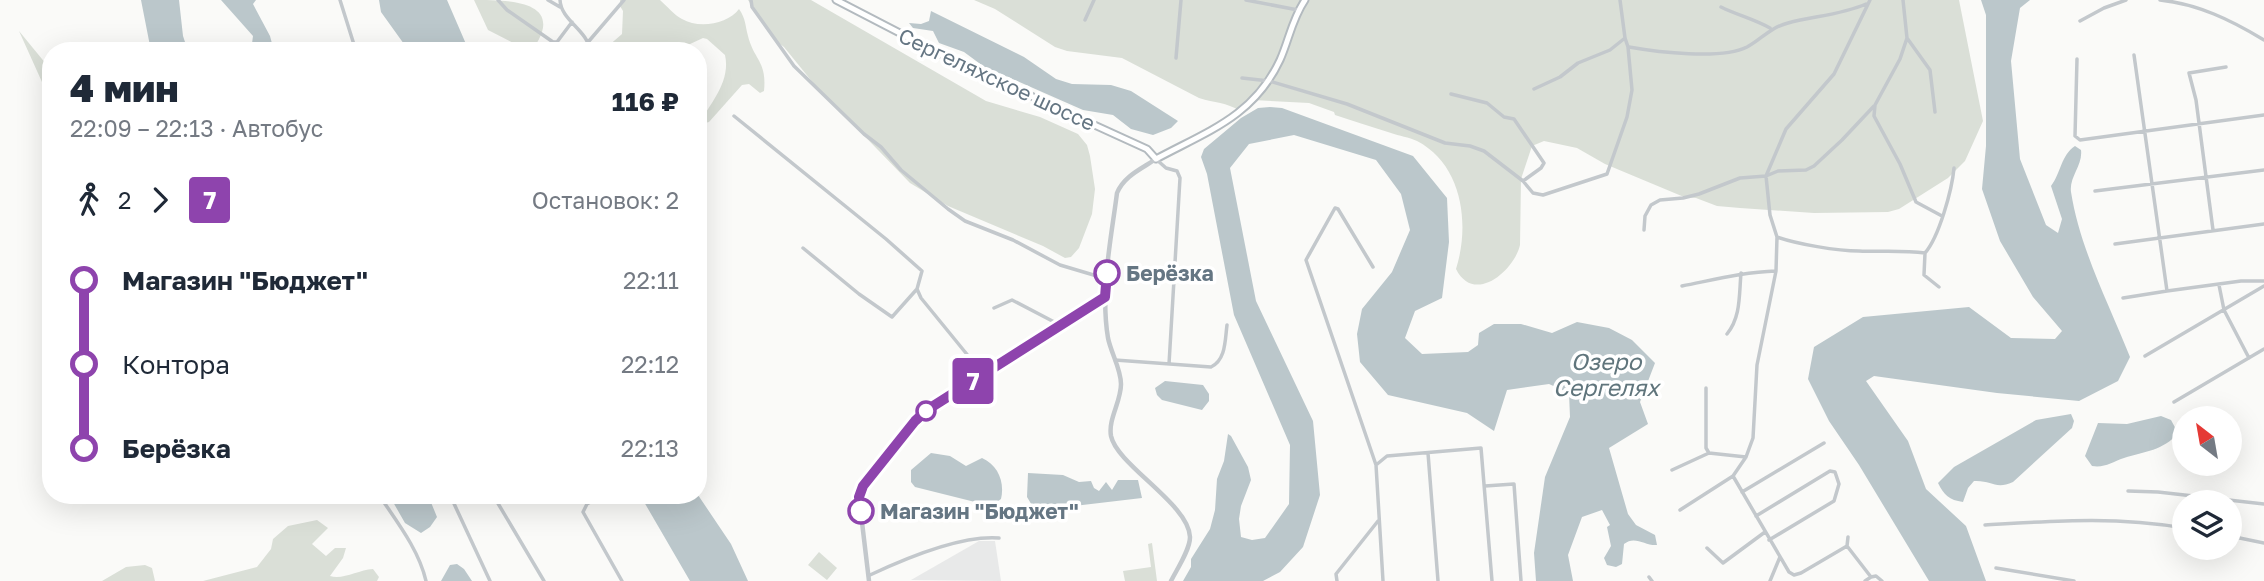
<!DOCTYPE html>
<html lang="ru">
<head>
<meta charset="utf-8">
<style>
  :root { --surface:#fff; --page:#f6f6f7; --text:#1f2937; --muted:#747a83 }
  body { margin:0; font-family:"Golos Text",sans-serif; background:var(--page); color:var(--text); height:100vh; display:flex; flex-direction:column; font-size:26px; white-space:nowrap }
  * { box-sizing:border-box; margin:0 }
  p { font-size:23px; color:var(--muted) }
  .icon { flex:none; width:38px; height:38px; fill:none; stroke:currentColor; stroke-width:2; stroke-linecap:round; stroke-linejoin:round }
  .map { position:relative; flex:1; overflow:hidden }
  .panel { position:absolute; left:42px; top:42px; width:665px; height:462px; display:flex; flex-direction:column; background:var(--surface); border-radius:28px; box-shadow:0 7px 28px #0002 }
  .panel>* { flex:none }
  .badge { padding:0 14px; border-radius:5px; font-size:24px; line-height:46px }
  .needle { width:46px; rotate:329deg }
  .buttons { position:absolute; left:2172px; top:406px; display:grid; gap:14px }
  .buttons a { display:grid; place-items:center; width:70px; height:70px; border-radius:50%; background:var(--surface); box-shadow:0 7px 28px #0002; font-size:35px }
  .map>.badge { position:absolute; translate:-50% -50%; box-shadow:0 0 0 4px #fff }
  .legs { display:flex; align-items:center; gap:10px; height:77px; padding:0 28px; font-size:23px }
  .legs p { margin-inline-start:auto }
  .headline { display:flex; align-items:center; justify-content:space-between; height:119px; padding:0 28px }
  h1 { font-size:38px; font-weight:800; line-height:52px }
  ul { padding:0 28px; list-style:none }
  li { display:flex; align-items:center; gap:24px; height:84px; font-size:26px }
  li i { display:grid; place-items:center; width:10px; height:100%; margin:0 9px; background:currentColor }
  li i::after { content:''; width:18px; height:18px; margin:-9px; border:5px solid; border-radius:50%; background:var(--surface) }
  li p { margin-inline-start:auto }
  li:first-child i { background:linear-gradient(#0000 50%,currentColor 0) }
  li:last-child i { background:linear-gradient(currentColor 50%,#0000 0) }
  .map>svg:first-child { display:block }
  .built { fill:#e8e9e9 }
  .green { fill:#dadfd7 }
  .water { fill:#bbc7cb }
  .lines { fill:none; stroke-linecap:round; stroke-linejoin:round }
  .secondary-casing { stroke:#b3babf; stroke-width:9 }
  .minor { stroke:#c3c8cc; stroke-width:3.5 }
  .tertiary { stroke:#c3c8cc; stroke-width:4.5 }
  .secondary { stroke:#fff; stroke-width:5 }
  .line-1-casing { stroke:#fff; stroke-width:16 }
  .line-1 { stroke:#8e44ad; stroke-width:10 }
  .stop-1-dot { fill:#fff; stroke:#8e44ad; stroke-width:3.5 }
  .labels { text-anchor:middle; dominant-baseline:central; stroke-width:7; stroke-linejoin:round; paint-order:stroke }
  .street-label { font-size:21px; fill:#657683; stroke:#fff }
  .stop-label { font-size:21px; font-weight:bold; fill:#657683; stroke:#fff; text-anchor:start }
  .water-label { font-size:23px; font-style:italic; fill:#60757c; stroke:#fff }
</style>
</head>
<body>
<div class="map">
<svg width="2264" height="581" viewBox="0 0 2264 581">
  <rect width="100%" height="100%" fill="#fafaf8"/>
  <path class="built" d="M979 541H995L1001 581 911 580Z"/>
  <path class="green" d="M474 0C506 0 565 0 535 46L527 50 488 30Z
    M620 0H660C667 6 674 15 682 19 699 29 728 24 739 9 746 19 745 25 748 36 754 60 767 61 764 91L760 93 749 84 742 85 709 122 698 125C710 104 731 82 725 55L707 39 703 38 675 51H607V47L622 34 623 11 620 6Z
    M748 0H811L986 101 1040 117 1078 134 1087 145 1090 156 1095 189 1092 214 1079 248 1071 257 1065 258 1043 246 948 206 910 183 814 84 784 47 776 41Z
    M974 0H1959L1983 121 1965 161 1948 178 1899 209 1888 212 1814 213 1740 208 1717 206 1696 198 1684 197 1605 164 1577 148 1544 141 1532 146 1521 179 1520 245C1514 271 1474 305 1456 269 1470 225 1463 165 1417 141 1409 137 1399 136 1391 133 1372 127 1353 121 1335 115L1334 112 1309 103 1253 100 1240 111C1226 102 1215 103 1199 98L1122 58 1067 51 1055 47 995 9Z
    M19 31 51 70V102Z
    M317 520 328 528 312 544 326 556 335 548H346L343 558 330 576C343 580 358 570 373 569L379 577 377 581H203L257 567 271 549 273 539 288 526Z
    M1152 543 1157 581H1125L1123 571 1151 567 1148 544Z
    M819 552 837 568 827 580 808 565Z
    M145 565 152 568 155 581H102L126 567Z"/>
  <path class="water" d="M141 0H179L183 36 188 51H151Z
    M221 0H256L253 4 270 36 274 51H251L253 36Z
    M379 0H447L466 44 481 51H409L381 12Z
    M1981 0H2030L2020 8 2011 61 2020 159 2046 225 2058 233 2062 219 2051 186C2061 173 2061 155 2075 146L2081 150C2083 165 2069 177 2071 192 2080 249 2109 304 2130 357L2118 381 2079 401 1997 393 1874 376 1866 381 1908 441 1926 489 1966 526 1986 581H1929L1859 465 1829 421 1808 379 1814 347 1863 317 1969 307 2011 338 2055 339 2062 331 2033 297 2000 241 1982 189 1986 146V15Z
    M931 11 1024 57 1056 79 1072 84 1111 85 1131 91 1178 121 1171 128 1153 135 1131 129 1113 115 1083 110 983 66 964 52 939 43 933 31 913 28 909 23 921 24 929 21Z
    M1270 107 1282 108 1413 156 1447 198 1449 242 1442 298 1415 311 1405 338 1422 354 1468 352 1478 345 1479 333 1494 324H1521L1552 333 1577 322 1609 328 1632 340 1655 363 1640 402 1648 424 1609 448 1628 514 1636 525 1655 535 1657 545C1645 546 1635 535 1624 544L1622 564 1616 567 1607 565 1604 558 1611 546 1607 527 1610 525 1602 510 1582 517 1568 555 1573 581H1536L1534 553 1545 477 1570 417 1569 393 1549 384 1507 390 1494 431 1467 413 1388 395 1360 362 1357 334 1362 309 1392 272 1410 230 1401 194 1376 160 1294 135 1249 144 1230 168 1256 301 1313 421 1320 495 1303 547 1280 572 1263 581H1183L1191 567V559L1210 529 1215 510 1217 479 1224 461 1228 434 1231 436 1248 467 1251 480 1241 506 1239 519 1241 537 1252 540 1265 538 1289 504 1290 445 1234 315 1207 174 1201 157 1204 149 1241 118 1258 108Z
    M1165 381 1203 385 1209 394V401L1202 410 1162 400 1157 395 1155 388Z
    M2071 414 2074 421 2072 428 2013 482C1995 490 1992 480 1974 481L1968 488 1963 502C1949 500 1944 495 1938 483L1954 467 2036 420Z
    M2161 416 2171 420 2178 433C2163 451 2145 451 2124 458 2112 462 2105 468 2092 466L2085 456 2098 423 2127 424Z
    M931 453 950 456 966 466 982 458C998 465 1005 482 1001 499L991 506 915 487 911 482V470Z
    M1028 473 1063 475 1079 482 1091 481 1094 488 1099 491 1106 482 1112 490 1118 480H1138L1142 498 1074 506 1033 507 1027 497Z
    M389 495H428L437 517 430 527 421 533 405 523Z
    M640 495H698L731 544 748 581H690Z
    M457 564 464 569 472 581H441L450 565Z"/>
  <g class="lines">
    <g class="secondary-casing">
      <path id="secondary" d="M836 0 950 59 1147 149 1156 159C1208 131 1254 116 1280 60 1289 40 1292 19 1305 0"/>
    </g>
    <path class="minor" d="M340 0 356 51
      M498 0 507 10 553 42H557L572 22
      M548 0 560 7
      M560 0C561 21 588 30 590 51
      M751 0 752 7 794 66 864 134 881 147 901 170 948 209 965 221 1013 240 1060 265 1107 279
      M1246 0 1298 10
      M1903 0 1907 38
      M2160 0C2198 4 2231 20 2264 40
      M1721 7C1737 15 1754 19 1770 28
      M1085 20 1094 0
      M2080 21 2104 8 2126 0
      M589 41 624 0
      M1629 47C1657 52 1721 60 1747 47 1762 39 1769 28 1788 23 1814 16 1841 15 1866 4
      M1176 58 1181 0
      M2077 59 2075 136 2080 140 2264 115
      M1242 78 1269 81 1347 104 1445 143 1470 146 1484 151 1523 181 1533 193 1543 195 1607 174 1627 117 1632 90 1628 47 1625 38 1620 0
      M1534 89 1560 77 1578 63 1610 50 1625 38
      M1451 94 1487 103 1504 117 1514 119 1544 163 1541 168 1523 181
      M1935 112 1930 70 1907 38 1900 59 1875 105 1874 116 1900 164 1916 202 1942 216
      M734 116 886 239 922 271 917 289 921 298 983 374
      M1157 160 1166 168 1177 171 1180 178 1169 364
      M2095 191 2264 170
      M1644 230 1645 216 1651 205 1660 200 1683 198 1699 194 1740 178 1766 176 1778 171 1806 170 1814 166 1842 140 1874 106
      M2213 230 2196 100 2189 73 2226 67
      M1777 237C1797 244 1837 251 1859 251 1881 252 1903 250 1925 253 1939 237 1952 190 1954 168
      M2115 244 2264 224
      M803 248 859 294 892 317 917 289
      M1925 253 1924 275 1939 287
      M1373 267 1338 209 1335 208 1306 260 1376 465 1383 581
      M2219 285 2224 310 2249 358
      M1682 286C1713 280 1744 272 1776 271
      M2167 291 2241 281H2264
      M2123 298 2167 291 2134 55
      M994 308 1012 300 1060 325
      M1727 334C1741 317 1739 295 1741 273
      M2145 356 2264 286
      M1115 360 1211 367C1226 360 1225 340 1227 325
      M1706 388V448L1709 453
      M2174 402 2264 349
      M1428 453 1438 581
      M1376 465 1387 456 1481 448 1492 581
      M1672 470 1709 453 1746 457
      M1733 476 1789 572 1794 575 1801 573 1847 546 1848 537
      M1485 486 1514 484 1521 581
      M2128 491 2158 492 2264 504
      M1742 492 1824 443
      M379 495C397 522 419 550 426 581
      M450 495 490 581
      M493 495 544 581
      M602 495 587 504 583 512 622 581
      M1680 510 1733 476 1746 457 1753 438 1757 365 1776 271 1777 237 1770 215 1766 176 1786 129 1834 74 1870 0
      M1756 516 1830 471 1835 472 1839 484 1834 501 1769 540
      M1985 525C2054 521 2115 516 2184 528
      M2230 536 2264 543
      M1847 546 1871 577 1865 581
      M1707 548 1723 563 1765 532
      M1996 568 2074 581
      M870 575C904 559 961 535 999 538
      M1649 577 1652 581
      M1871 577 1876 576 1882 581
      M1337 581 1336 574 1378 521
      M1770 581 1780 557"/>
    <path class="tertiary" d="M1156 159C1141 169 1124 176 1117 193 1111 240 1100 290 1108 338 1111 353 1121 369 1121 384 1121 402 1108 419 1111 436 1117 465 1189 504 1190 537 1190 550 1177 569 1171 581
      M869 581 859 497 860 491 915 421 939 402 1105 297"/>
    <use href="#secondary" class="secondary"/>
  </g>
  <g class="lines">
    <g class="line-1-casing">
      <path id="line-1" d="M861 511 859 497 863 486 915 421 927 410 1105 297 1107 273"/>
    </g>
    <use href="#line-1" class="line-1"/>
  </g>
  <g class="stop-1-dot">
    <circle cx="1107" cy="273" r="12"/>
    <circle cx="926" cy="411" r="9"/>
    <circle cx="861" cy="511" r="12"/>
  </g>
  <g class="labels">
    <g class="street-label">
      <text transform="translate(997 79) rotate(25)">Сергеляхское шоссе</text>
    </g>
    <g class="stop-label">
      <text x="1126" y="273">Берёзка</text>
      <text x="880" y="511">Магазин "Бюджет"</text>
    </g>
    <g class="water-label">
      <text x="1606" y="361">Озеро<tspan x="1606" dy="26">Сергелях</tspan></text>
    </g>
  </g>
</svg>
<div class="buttons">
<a><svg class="needle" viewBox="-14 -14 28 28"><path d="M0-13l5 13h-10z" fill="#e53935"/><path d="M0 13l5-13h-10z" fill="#747a83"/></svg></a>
<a><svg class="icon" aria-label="layers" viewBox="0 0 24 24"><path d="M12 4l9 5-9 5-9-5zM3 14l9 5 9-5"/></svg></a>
</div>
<b class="badge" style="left:973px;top:381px;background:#8e44ad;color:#fff">7</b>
<section class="panel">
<div class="headline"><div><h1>4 мин</h1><p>22:09 – 22:13 · Автобус</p></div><b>116 ₽</b></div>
<div class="legs"><svg class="icon" aria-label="walk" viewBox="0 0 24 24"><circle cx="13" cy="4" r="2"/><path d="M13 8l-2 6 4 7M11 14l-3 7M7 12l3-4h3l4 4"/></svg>2<svg class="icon" aria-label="forward" viewBox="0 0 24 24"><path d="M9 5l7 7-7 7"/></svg><b class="badge" style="background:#8e44ad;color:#fff">7</b><p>Остановок: 2</p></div>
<ul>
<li><i style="color:#8e44ad"></i><b>Магазин &quot;Бюджет&quot;</b><p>22:11</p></li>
<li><i style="color:#8e44ad"></i><span>Контора</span><p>22:12</p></li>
<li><i style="color:#8e44ad"></i><b>Берёзка</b><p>22:13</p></li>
</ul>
</section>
</div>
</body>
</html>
